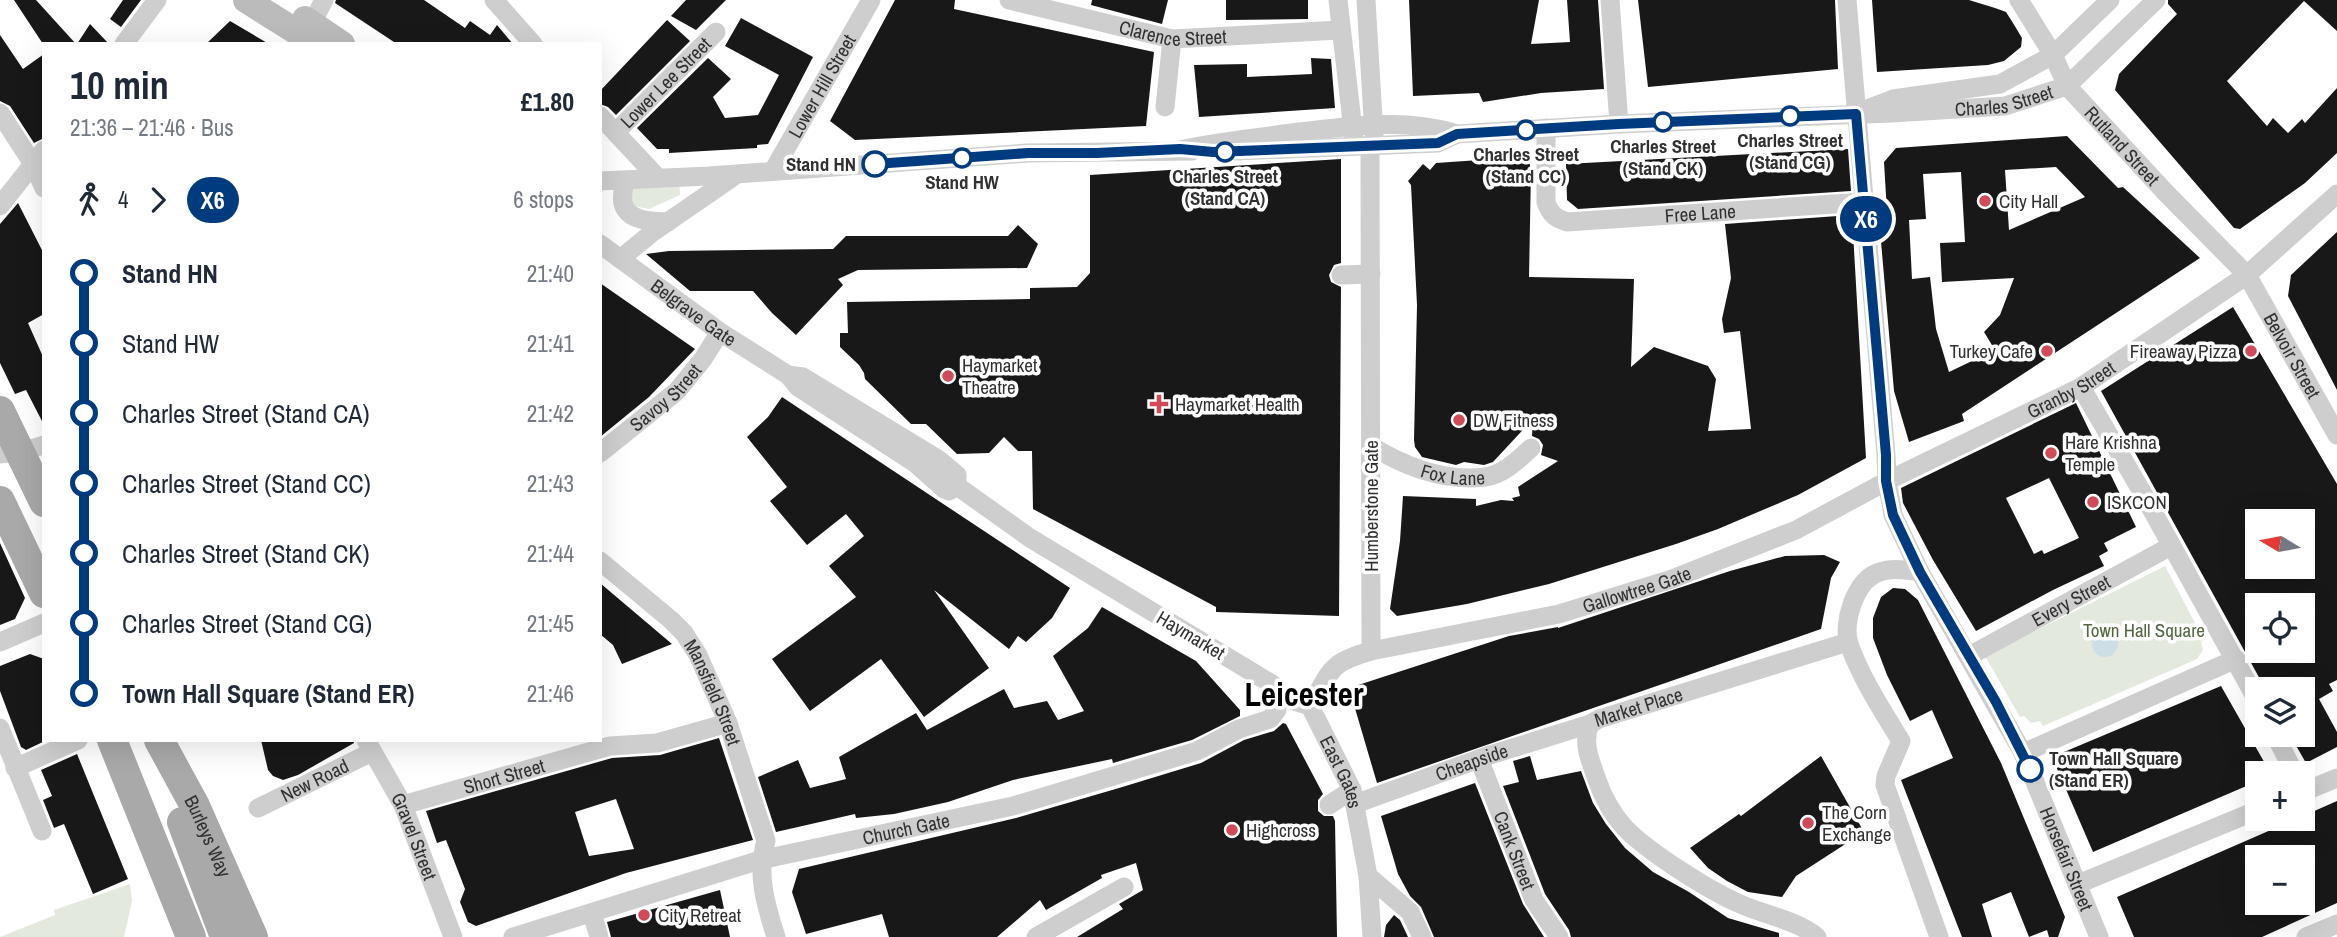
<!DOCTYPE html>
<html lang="en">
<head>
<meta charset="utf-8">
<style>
  :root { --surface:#fff; --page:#f2f2f3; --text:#1f2937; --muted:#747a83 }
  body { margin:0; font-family:"Archivo Narrow",sans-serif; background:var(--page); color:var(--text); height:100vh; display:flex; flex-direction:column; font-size:26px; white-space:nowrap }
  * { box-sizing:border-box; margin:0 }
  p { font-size:23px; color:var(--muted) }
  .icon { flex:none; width:38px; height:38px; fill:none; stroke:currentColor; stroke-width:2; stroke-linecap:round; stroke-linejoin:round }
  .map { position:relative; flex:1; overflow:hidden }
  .panel { position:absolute; left:42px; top:42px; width:560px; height:700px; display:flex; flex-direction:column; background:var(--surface); border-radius:0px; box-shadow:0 7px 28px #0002 }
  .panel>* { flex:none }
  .badge { padding:0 14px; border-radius:23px; font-size:24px; line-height:46px }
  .needle { width:46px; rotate:280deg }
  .fabs { position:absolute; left:2245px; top:509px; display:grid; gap:14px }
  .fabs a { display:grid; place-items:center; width:70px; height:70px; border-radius:0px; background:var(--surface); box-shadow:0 7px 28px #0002; font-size:35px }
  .map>.badge { position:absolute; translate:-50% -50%; box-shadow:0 0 0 4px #fff }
  .legs { display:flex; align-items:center; gap:10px; height:77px; padding:0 28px; font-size:23px }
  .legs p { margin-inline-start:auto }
  .overview { display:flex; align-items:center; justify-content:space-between; height:119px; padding:0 28px }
  h1 { font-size:38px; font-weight:700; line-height:52px }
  ul { padding:0 28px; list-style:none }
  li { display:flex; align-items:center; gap:24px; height:70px; font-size:26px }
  li i { display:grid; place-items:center; width:10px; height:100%; margin:0 9px; background:currentColor }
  li i::after { content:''; width:18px; height:18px; margin:-9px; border:5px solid; border-radius:50%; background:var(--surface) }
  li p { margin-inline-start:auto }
  li:first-child i { background:linear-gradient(#0000 50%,currentColor 0) }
  li:last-child i { background:linear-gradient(currentColor 50%,#0000 0) }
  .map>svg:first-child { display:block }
  .green { fill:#e4e9de }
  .water { fill:#cddee7 }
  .building { fill:#181818; fill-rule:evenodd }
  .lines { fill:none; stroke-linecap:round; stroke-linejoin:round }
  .street { stroke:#cecece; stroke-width:19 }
  .secondary { stroke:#bbb; stroke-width:26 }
  .primary { stroke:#a9a9a9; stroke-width:30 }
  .line-1-casing { stroke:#fff; stroke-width:16 }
  .line-1 { stroke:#003b80; stroke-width:10 }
  .stop-1-dot { fill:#fff; stroke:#003b80; stroke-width:3.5 }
  .poi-dot { fill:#d24957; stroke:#fff; stroke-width:2.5 }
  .labels { text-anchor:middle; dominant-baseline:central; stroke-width:7; stroke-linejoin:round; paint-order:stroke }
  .street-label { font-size:19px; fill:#313131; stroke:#fff }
  .stop-label { font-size:19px; font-weight:bold; fill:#313131; stroke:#fff }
  .poi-label { font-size:19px; fill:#313131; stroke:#fff; text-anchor:start }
  .park-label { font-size:19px; fill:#556843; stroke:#fff }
  .town-label { font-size:33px; font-weight:bold; fill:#000; stroke:#fff }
</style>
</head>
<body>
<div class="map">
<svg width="2337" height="937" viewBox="0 0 2337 937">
  <rect width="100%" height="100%" fill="#fff"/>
  <path class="green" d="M679 178 680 195 649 209 623 204 626 181Z
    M2165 566 2204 640 2201 642 2203 650 2197 659 2043 726 2040 721 2031 723 2024 716 2020 717 1985 656Z
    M130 884 132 901 124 937H0L55 915 54 910Z"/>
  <path class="water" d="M2092 644a13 13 0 1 1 26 0a13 13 0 1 1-26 0Z"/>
  <path class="building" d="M14 0H36L76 44H43Z
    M123 0H141L121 27 110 19Z
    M336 0H424L465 28 470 21 490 35 497 25 513 44H397L335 3Z
    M686 0H726L696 30 671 16Z
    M895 0H955L954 9 1154 52 1146 126 855 140 830 121Z
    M1092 0H1168L1162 24 1091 5Z
    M1226 0H1308V19L1226 20Z
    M1409 0H1539L1531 44 1570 42 1567 0H1598L1604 89 1541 93 1483 102 1479 93 1413 96Z
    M1638 0H1835L1838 69 1648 87Z
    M1872 0H1969L1995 8 2006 12 2013 23 2022 38 2021 47 2004 61 1988 65 1877 72Z
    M2168 0H2337V31L2304 1 2227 81 2267 126 2273 118 2288 133 2302 119 2305 123 2337 88V153L2305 183 2240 229 2234 228 2115 90 2119 74 2177 14 2168 4Z
    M741 18 813 57 768 144 757 145V148L669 153V149H657L637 128 708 58 731 79 713 97 725 118 758 115 779 75 725 46Z
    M667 20 690 41 616 115 608 107 600 104V91Z
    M230 21 269 44H206Z
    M90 24 109 44H77Z
    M0 35 23 69 44 54V138L34 143 10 106 0 101Z
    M1311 58 1331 59 1335 108 1199 117 1194 65 1247 64V77L1312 74Z
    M2067 136 2118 188 2123 187 2200 258 1962 414 1964 421 1909 442 1894 391 1880 230 1888 229 1884 162 1896 148ZM2056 167 2085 197 2009 230 2005 170ZM1961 172 1965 242 1940 243 1942 282 2014 278 2000 315 1984 332 1995 350 1949 372 1936 329 1930 277 1912 279 1909 220 1926 219 1923 174Z
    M1848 149 1851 191 1578 209 1567 200 1566 164Z
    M1523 157 1529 161 1531 170 1529 277 1634 279 1631 367 1654 347 1708 366 1716 379 1708 431 1751 429 1740 331 1724 333 1722 319 1731 278 1725 224 1852 215 1866 458 1798 495 1718 529 1676 544 1549 584 1467 604 1397 616 1390 609 1400 541 1403 496 1476 499V506L1501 500 1514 501 1512 498 1520 496 1518 487 1558 461 1541 455 1543 445 1539 439 1532 436 1533 419 1493 462 1484 465 1464 462 1456 465 1422 457 1415 447 1414 440 1417 305 1411 185 1408 181 1423 164 1430 170 1436 163Z
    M1341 159V263L1334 265 1329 275 1331 282 1341 287 1339 616 1216 612V607L1033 509 1032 451H1018L1004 437 989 453 957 454 926 424H911L865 379 864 373 859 365 840 347V333H848L847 302 1030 299V288L1077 287 1090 273V175Z
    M18 203 44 254V314L28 323 44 359V425L26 390 15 394 0 363V224Z
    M1018 225 1038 244 1027 268 858 270 838 279 843 285 796 335 772 313 753 291H690L646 254 669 251 833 249 846 236H1008Z
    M2337 232V390L2288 296 2291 275Z
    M600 283 695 349 649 397 600 437Z
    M2233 307 2337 484V680L2329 684 2333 691 2319 699 2337 732V747L2306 763 2290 735H2303V690H2266L2101 391ZM2258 522H2303V567H2258ZM2258 606H2303V651H2258Z
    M782 397 1070 588 1052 618 1026 642 1018 636 1009 649 934 590 989 668 924 717 881 659 810 711 772 659 856 597 829 566 864 536 846 514 807 545 770 501 787 487 747 437 768 417Z
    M2076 403 2136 527 2104 543 2108 551 2099 556 2104 566 2053 590 1976 631 1933 560 1903 503 1901 488ZM2049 478 2079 538 2044 554 2042 550 2034 554 2006 498Z
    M0 543 25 598 15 619 0 625Z
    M1824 555 1840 562 1831 578 1821 629 1377 783 1349 688 1509 636 1558 627V628L1730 571 1785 556Z
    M600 583 672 644 622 664 613 645 600 634Z
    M1893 588 1905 589 1918 600 2001 763 2065 917 2058 937H2049L2047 930 2029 937 2011 892 1982 904 1992 937H1962L1901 780 1953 758 1932 710 1910 721 1887 675 1873 638V618L1881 597Z
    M1102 607 1196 661 1240 710V716L1192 740 1113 763 1112 759 1013 780 948 802 894 814 856 818 855 814 776 832 758 777 798 760 810 788 846 779 839 757 916 713 927 730 1004 689 1014 708 1047 701 1058 720 1084 711 1053 656 1088 628Z
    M30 654 44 659V740H47L26 750 21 747 0 691V666Z
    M2221 686 2271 774H2258V781L2093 852 2052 757Z
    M1283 723 1286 724 1323 794 1318 800V811L1324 816H1333L1335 821 1337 937H1077L1123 909 1119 904 1143 890 1136 863 1101 875 1102 878 1046 910 1040 900 997 937H889L882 914 806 934 792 892 799 869 1016 818 1119 788 1201 763 1244 740 1274 731Z
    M719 738 753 840 626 873 476 926 468 922 460 902 465 889 446 840 437 843 426 811 612 758 660 755ZM616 799 634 849 589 856 575 812Z
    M261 740H354V743L298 775 283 780 273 776 268 770Z
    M77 754 128 879 93 894 64 824 54 828 43 800 52 796 41 770Z
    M1530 756 1537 780 1581 771 1593 803 1606 824 1625 848 1653 872 1689 892 1728 918 1779 933V937H1571L1569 930 1545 894 1503 786 1519 782 1513 761Z
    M1821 756 1864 832 1796 876 1782 897 1748 892 1727 881 1708 868 1690 848 1739 814 1741 816Z
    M1475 783 1523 904 1544 937H1434L1421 907 1410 896 1398 874 1381 816Z
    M2337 801V903L2262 937H2134L2117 897 2296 819H2303V816ZM2258 858H2303V903H2258Z
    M720 890 730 937H611L607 922Z
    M1394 915 1400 920 1408 937H1384L1386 925Z"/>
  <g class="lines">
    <g class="street">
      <path d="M494 0 533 44"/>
      <path id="s1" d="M1009 0 1172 39 1340 30"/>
      <path d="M1338 0 1354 139"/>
      <path d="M1366 0 1374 135"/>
      <path d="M1610 0 1619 124"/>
      <path id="s2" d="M1847 0 1886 455 1887 481 1893 515 1920 572 2023 753 2099 937"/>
      <path id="s3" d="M2019 0 2053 55 2067 86 2166 193 2247 275 2337 435"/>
      <path d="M307 33 324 0"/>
      <path d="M124 44 157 0"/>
      <path d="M1165 107 1172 39"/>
      <path d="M1867 109 1893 99 2000 84 2053 55 2110 0"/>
      <path d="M0 113 33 164 44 188"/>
      <path d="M600 116 658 178"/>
      <path id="s4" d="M1546 128V202C1550 214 1555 218 1567 222L1865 202"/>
      <path id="s5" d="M616 132 716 32"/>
      <path id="s6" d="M1180 150C1217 142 1254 138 1292 133 1346 127 1404 117 1457 134L1619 124 1892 113 2005 106 2067 86 2156 0"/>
      <path d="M1236 151 1438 143 1457 134"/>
      <path id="s7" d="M773 171 871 0"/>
      <path d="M600 181 709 176 1028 153 1192 151"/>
      <path d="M626 181C613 216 638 222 668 222"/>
      <path d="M0 206 44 150"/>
      <path id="s8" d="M600 244 720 332 788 375 798 387 915 463 944 489 949 491 957 486V475L938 459 803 377 788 375"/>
      <path d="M620 259 653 232 733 177"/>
      <path d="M1341 275 1371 274"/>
      <path d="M2081 387 2142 492 2258 702"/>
      <path id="s9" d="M1371 446C1404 466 1445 482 1485 477 1503 475 1519 459 1531 448"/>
      <path id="s10" d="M600 453 677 391 703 359 720 332"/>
      <path d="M0 454 20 452 44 445"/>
      <path id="s11" d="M600 561 671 620 684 633 698 655 728 723 766 841C756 873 766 906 776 937"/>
      <path d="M1920 572C1906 570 1891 567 1877 573 1855 582 1842 623 1849 644 1861 678 1882 710 1901 741L1886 776 1885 785 1939 937"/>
      <path d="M0 642 44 623"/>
      <path id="s12" d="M1371 651 1559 614 1672 579 1796 530 1887 481 2081 387 2247 275 2337 194"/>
      <path id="s13" d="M1969 656 2171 546"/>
      <path id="s14" d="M1277 696 1310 706 1352 790 1368 876 1372 937"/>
      <path d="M1310 706C1332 670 1328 663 1371 651L1370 146"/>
      <path d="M0 728 42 831"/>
      <path d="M2275 735 2295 774"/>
      <path id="s15" d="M366 740 403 805 453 937"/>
      <path d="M2023 753 2236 659"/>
      <path id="s16" d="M1479 759 1534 900 1559 937"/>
      <path d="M15 768 78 740"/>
      <path d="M2303 792 2337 778"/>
      <path id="s17" d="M1355 804 1490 755 1590 724"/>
      <path id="s18" d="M403 805 610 746 657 743 728 723"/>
      <path d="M1329 805 1352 790"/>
      <path id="s19" d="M258 808 372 752"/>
      <path d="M1368 876 1410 912 1422 937"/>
      <path d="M2078 884 2258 810"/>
      <path d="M592 913 599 937"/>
      <path id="s20" d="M513 937 760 860 1013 806 1197 751 1239 729 1270 719 1277 710V696L1272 684 1030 538 957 486"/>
      <path d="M1036 937 1124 887"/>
      <path id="s21" d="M1817 937C1795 919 1763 915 1738 903 1708 890 1647 851 1625 828 1612 814 1602 795 1596 777 1590 760 1582 742 1590 724L1599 719 1848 642"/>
      <path d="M2306 937 2337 924"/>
    </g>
    <path class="secondary" d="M246 0 316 44
      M305 19 342 44"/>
    <g class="primary">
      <path d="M0 411 44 502"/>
      <path d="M0 501 44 593"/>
      <path d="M112 740 191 937"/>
      <path id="s22" d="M159 740 195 806 253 937"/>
      <path d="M182 822 225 937"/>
    </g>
  </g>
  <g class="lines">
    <g class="line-1-casing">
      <path id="line-1" d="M875 164 1028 153H1097L1180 149 1213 152 1438 143 1457 134 1619 124 1856 114 1886 455V481L1893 515 1920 572 1996 702 2030 769"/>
    </g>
    <use href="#line-1" class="line-1"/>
  </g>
  <g class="stop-1-dot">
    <circle cx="1790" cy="116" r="9"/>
    <circle cx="1663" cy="122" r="9"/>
    <circle cx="1526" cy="130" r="9"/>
    <circle cx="1225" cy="152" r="9"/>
    <circle cx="962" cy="158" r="9"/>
    <circle cx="875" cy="164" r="12"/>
    <circle cx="2030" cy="769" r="12"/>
  </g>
  <g class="poi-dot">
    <circle cx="1985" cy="201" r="7"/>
    <circle cx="2047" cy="351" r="7"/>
    <circle cx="2251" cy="351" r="7"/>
    <circle cx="948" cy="376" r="7"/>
    <path d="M1155.5 393.5h7v7h7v7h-7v7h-7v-7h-7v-7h7z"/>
    <circle cx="1459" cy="420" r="7"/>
    <circle cx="2051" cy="453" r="7"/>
    <circle cx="2093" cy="502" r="7"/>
    <circle cx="1808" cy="823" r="7"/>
    <circle cx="1232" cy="830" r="7"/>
    <circle cx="644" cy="915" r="7"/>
  </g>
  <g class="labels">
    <g class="street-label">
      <text stroke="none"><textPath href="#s1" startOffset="168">Clarence Street</textPath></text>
      <text stroke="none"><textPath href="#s5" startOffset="70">Lower Lee Street</textPath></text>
      <text stroke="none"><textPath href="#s7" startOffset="98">Lower Hill Street</textPath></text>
      <text stroke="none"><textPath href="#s6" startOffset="828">Charles Street</textPath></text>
      <text stroke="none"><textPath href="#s3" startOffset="180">Rutland Street</textPath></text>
      <text stroke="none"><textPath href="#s4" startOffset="238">Free Lane</textPath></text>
      <text stroke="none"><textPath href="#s8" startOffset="116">Belgrave Gate</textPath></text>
      <text stroke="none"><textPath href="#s3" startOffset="452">Belvoir Street</textPath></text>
      <text stroke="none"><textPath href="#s12" startOffset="752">Granby Street</textPath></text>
      <text stroke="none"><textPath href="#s10" startOffset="86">Savoy Street</textPath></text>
      <text stroke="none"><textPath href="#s9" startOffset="88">Fox Lane</textPath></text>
      <text transform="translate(1371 506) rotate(-90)">Humberstone Gate</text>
      <text stroke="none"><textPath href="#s12" startOffset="273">Gallowtree Gate</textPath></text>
      <text stroke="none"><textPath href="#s13" startOffset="116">Every Street</textPath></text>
      <text transform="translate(1191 635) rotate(31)">Haymarket</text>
      <text stroke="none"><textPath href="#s11" startOffset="177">Mansfield Street</textPath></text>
      <text stroke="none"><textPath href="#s21" startOffset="388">Market Place</textPath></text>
      <text stroke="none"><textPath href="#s17" startOffset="124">Cheapside</textPath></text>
      <text stroke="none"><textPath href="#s14" startOffset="108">East Gates</textPath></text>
      <text stroke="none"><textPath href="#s18" startOffset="105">Short Street</textPath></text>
      <text stroke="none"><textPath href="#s19" startOffset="63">New Road</textPath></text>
      <text stroke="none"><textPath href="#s20" startOffset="408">Church Gate</textPath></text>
      <text stroke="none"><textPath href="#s22" startOffset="108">Burleys Way</textPath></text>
      <text stroke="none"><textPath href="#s15" startOffset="108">Gravel Street</textPath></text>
      <text stroke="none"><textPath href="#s16" startOffset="98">Cank Street</textPath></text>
      <text stroke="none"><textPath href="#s2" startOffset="903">Horsefair Street</textPath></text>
    </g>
    <g class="stop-label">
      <text x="1790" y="140">Charles Street<tspan x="1790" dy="22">(Stand CG)</tspan></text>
      <text x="1663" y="146">Charles Street<tspan x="1663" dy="22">(Stand CK)</tspan></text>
      <text x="1526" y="154">Charles Street<tspan x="1526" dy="22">(Stand CC)</tspan></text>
      <text x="856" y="164" text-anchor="end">Stand HN</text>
      <text x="1225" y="176">Charles Street<tspan x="1225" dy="22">(Stand CA)</tspan></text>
      <text x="962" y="182">Stand HW</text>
      <text x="2049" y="758" text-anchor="start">Town Hall Square<tspan x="2049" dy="22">(Stand ER)</tspan></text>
    </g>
    <g class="poi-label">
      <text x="1999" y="201">City Hall</text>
      <text x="2033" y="351" text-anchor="end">Turkey Cafe</text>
      <text x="2237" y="351" text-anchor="end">Fireaway Pizza</text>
      <text x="962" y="365">Haymarket<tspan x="962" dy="22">Theatre</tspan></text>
      <text x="1175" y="404">Haymarket Health</text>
      <text x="1473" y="420">DW Fitness</text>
      <text x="2065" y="442">Hare Krishna<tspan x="2065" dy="22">Temple</tspan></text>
      <text x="2107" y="502">ISKCON</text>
      <text x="1822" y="812">The Corn<tspan x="1822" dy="22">Exchange</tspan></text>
      <text x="1246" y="830">Highcross</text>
      <text x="658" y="915">City Retreat</text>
    </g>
    <g class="park-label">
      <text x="2144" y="630">Town Hall Square</text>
    </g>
    <g class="town-label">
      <text x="1304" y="694">Leicester</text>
    </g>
  </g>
</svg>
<div class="fabs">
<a><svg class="needle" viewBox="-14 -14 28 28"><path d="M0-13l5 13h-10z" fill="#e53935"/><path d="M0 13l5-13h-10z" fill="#747a83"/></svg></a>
<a><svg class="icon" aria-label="locate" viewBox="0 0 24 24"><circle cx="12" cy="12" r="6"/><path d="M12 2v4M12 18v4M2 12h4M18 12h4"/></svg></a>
<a><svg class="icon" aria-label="layers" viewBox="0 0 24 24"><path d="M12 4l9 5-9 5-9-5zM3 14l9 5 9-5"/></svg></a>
<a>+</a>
<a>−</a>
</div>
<b class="badge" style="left:1866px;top:219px;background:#003b80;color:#fff">X6</b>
<section class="panel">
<div class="overview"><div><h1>10 min</h1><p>21:36 – 21:46 · Bus</p></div><b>£1.80</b></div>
<div class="legs"><svg class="icon" aria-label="walk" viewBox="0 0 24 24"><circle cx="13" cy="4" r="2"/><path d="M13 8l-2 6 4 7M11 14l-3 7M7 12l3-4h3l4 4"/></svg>4<svg class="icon" aria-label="forward" viewBox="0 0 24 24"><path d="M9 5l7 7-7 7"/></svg><b class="badge" style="background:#003b80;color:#fff">X6</b><p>6 stops</p></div>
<ul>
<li><i style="color:#003b80"></i><b>Stand HN</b><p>21:40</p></li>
<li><i style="color:#003b80"></i><span>Stand HW</span><p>21:41</p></li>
<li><i style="color:#003b80"></i><span>Charles Street (Stand CA)</span><p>21:42</p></li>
<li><i style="color:#003b80"></i><span>Charles Street (Stand CC)</span><p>21:43</p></li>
<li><i style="color:#003b80"></i><span>Charles Street (Stand CK)</span><p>21:44</p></li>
<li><i style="color:#003b80"></i><span>Charles Street (Stand CG)</span><p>21:45</p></li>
<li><i style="color:#003b80"></i><b>Town Hall Square (Stand ER)</b><p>21:46</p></li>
</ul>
</section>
</div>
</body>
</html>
